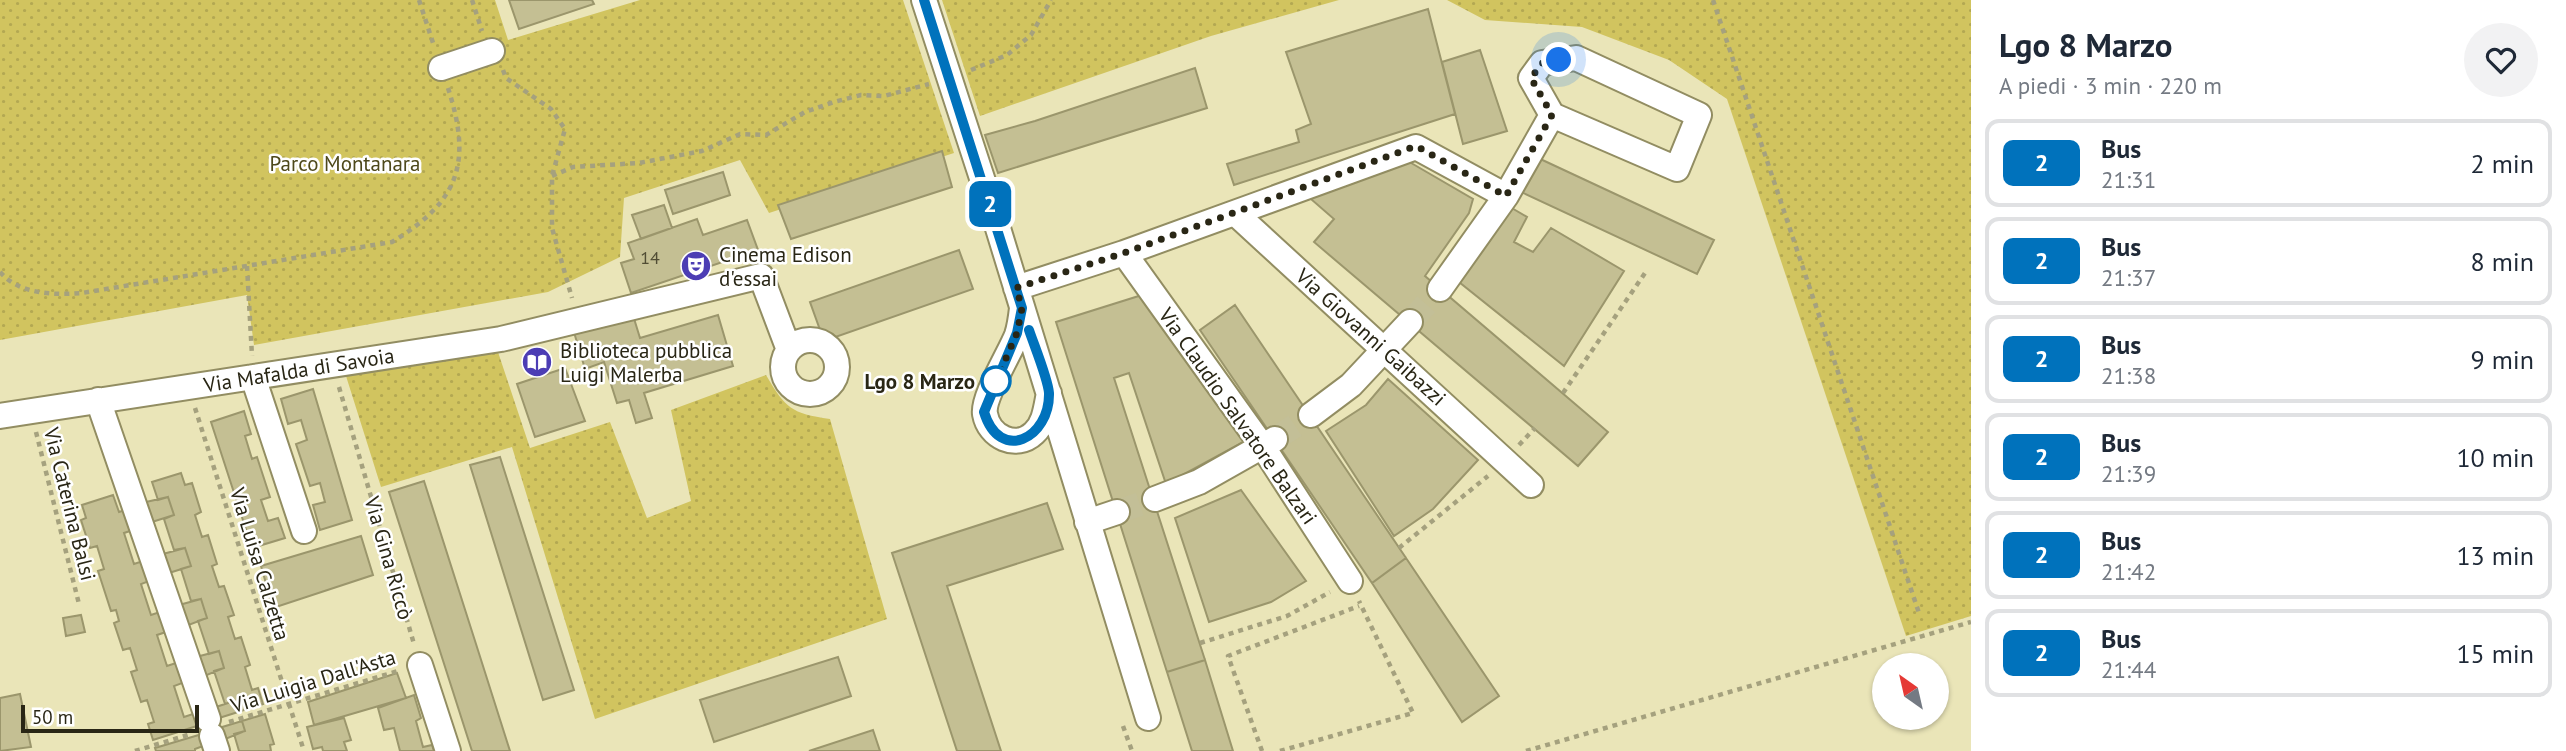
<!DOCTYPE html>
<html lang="it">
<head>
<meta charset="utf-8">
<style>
  :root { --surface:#fff; --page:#f2f2f3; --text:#1f2937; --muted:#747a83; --line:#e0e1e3 }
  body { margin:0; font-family:"PT Sans",sans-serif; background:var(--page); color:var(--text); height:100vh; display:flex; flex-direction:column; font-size:26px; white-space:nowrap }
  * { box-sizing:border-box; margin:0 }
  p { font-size:23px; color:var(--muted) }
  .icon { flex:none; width:38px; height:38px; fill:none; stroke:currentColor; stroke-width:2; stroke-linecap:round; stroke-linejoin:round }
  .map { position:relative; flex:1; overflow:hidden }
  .drawer { display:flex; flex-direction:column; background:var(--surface); width:595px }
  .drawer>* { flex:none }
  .badge { padding:0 14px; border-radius:10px; font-size:24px; line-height:46px }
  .needle { width:46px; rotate:326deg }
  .fabs { position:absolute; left:1872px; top:653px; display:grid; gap:14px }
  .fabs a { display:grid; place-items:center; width:77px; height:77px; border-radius:50%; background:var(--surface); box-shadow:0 2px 5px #0004; font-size:35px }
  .scale { position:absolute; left:21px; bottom:18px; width:178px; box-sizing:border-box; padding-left:7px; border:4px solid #292615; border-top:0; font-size:19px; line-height:24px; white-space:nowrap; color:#292615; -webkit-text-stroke:5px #fff; paint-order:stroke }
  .you { position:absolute; width:35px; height:35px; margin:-18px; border:5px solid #fff; border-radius:50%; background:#1a73e8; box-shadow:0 0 0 10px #1a73e833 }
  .map>.badge { position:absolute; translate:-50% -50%; box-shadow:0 0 0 4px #fff }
  .round { display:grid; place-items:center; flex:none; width:74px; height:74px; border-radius:37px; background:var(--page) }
  .summary { display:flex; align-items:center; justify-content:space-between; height:119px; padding:0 28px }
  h1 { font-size:33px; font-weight:800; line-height:52px }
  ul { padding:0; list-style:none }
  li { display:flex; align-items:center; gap:21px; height:88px; margin:0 14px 10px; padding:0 14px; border:4px solid var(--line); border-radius:14px }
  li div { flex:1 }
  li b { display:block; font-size:26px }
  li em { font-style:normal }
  li .badge { min-width:77px; font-weight:700; text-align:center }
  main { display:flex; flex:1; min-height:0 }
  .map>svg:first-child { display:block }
  .park { fill:url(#park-dots) }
  .building { fill:#c4bf93; stroke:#9b966c; stroke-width:2 }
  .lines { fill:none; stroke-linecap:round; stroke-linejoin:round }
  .minor-tunnel { stroke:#c3bf97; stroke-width:24; stroke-dasharray:24 12; stroke-linecap:butt }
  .minor-casing { stroke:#928d62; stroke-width:28 }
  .path { stroke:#a5a17e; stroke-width:4.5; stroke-dasharray:5 5; stroke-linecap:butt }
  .minor { stroke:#fff; stroke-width:24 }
  .line-casing { stroke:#fff; stroke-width:16 }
  .line { stroke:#0072bc; stroke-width:10 }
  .walk { stroke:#292615; stroke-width:7; stroke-dasharray:0 12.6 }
  .stop-dot { fill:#fff; stroke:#0072bc; stroke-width:3.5 }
  .labels { text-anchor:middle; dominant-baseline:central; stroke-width:5; stroke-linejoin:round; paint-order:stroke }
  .number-label { font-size:18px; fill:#504c34 }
  .park-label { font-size:21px; fill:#4e491b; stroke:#fff }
  .poi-label { font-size:21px; fill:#292615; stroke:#fff; text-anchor:start }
  .street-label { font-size:21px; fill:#292615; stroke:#fff }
  .stop-label { font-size:21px; font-weight:bold; fill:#292615; stroke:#fff; text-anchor:end }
</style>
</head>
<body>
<main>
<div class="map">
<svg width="1971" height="751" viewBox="0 0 1971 751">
  <defs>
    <pattern id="park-dots" width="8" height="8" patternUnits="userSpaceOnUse" patternTransform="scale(1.75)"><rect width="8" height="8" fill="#d1c45f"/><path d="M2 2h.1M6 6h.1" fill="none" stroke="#b3a852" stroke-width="1.8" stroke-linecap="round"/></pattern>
  </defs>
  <rect width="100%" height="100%" fill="#eae5b8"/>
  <path class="park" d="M0 0H495L508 40 640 0H903L954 153 769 213 740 160 624 198 620 257 548 292 254 345 247 295 0 340Z
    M942 0H1339L1211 36 980 116Z
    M1447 0H1971V616L1906 636 1727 99 1669 60 1582 27 1485 20Z
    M497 349 530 448 610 422 647 518 691 501 671 410 766 375C786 409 791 413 830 419L887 619 595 719 512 447 381 487 346 376Z"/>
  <path class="building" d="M509 0H592L594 4 519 29Z
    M1428 9 1455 114 1234 185 1227 164 1299 142 1296 130 1311 124 1286 52Z
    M1480 50 1507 131 1463 144 1442 62Z
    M1195 68 1207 108 998 173 985 135 1035 121Z
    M942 151 952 187 791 239 778 205Z
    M1536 157 1714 240 1697 274 1519 191Z
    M1406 160 1473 199 1469 213 1425 276 1608 432 1578 466 1314 242 1334 219 1304 193Z
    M723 172 730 195 673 214 665 190Z
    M664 205 672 228 641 239 632 215Z
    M1510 207 1527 217 1514 242 1533 252 1551 228 1624 271 1564 366 1459 282Z
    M697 219 703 235 747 220 758 250 631 293 621 263 634 259 628 243Z
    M959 250 973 289 824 341 810 302Z
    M1142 295 1247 440 1166 484 1129 373 1114 378 1205 660 1167 672 1056 322Z
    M1235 305 1406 558 1372 583 1200 330Z
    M632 312 640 338 718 315 733 366 644 393 652 418 636 423 629 400 617 403 604 362 585 369 573 329Z
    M565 368 585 421 535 437 517 384Z
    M1388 379 1478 460 1433 509 1394 536 1326 431 1366 405Z
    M313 389 352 520 320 530 313 505 325 502 320 483 310 486 296 444 307 440 301 420 288 424 281 399Z
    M244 411 251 434 245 436 252 459 257 457 270 497 261 500 268 521 278 518 285 538 252 548 211 422Z
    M500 457 574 690 543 700 470 465Z
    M181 473 185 485 192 483 201 512 195 515 202 537 208 535 217 564 212 566 219 587 224 586 234 615 228 617 235 639 241 637 250 665 245 667 252 690 258 688 263 704 238 712 234 701 225 704 214 671 224 668 219 651 209 654 198 621 207 618 201 599 191 601 181 569 191 566 185 548 174 550 164 519 174 515 168 497 158 500 152 482Z
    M424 481 476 644 510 751H472L389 492Z
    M1241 490 1306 581 1271 602 1209 622 1175 518Z
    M113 495 119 512 129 509 136 529 124 533 134 564 146 560 152 580 141 584 151 615 163 611 169 631 157 635 167 666 179 662 185 682 174 686 184 717 196 713 200 725 153 740 148 724 154 722 147 700 141 702 131 672 137 670 130 648 123 650 114 623 119 621 116 610 111 611 98 571 104 569 97 546 90 548 81 520 86 518 82 505Z
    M168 497 174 515 152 522 146 502Z
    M1047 503 1063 549 947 586 1001 751H957L892 553Z
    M361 536 373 575 273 608 261 566Z
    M185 548 191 566 169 573 163 554Z
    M1406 558 1499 696 1462 722 1372 583Z
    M201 599 207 618 186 626 179 605Z
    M81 615 85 632 66 636 63 618Z
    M219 651 224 668 202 677 196 657Z
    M838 657 851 696 714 742 700 700Z
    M1205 660 1233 751H1192L1167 672Z
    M397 673 406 698 314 725 308 702Z
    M20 694 31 747 0 751V698Z
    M414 695 421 718 416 721 423 747 432 745 434 751H400L394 728 384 730 378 708Z
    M234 701 238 712 216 719 213 708Z
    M265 714 274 744 270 745 271 751H239L234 734 245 731 242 721Z
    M344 718 351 740 344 742 347 751H323L322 747 313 749 307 727Z
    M242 721 245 731 223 740 219 728Z
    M873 730 880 751H809Z
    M202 734 206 745 195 749V751H156L155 748Z"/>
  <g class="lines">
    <path class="minor-tunnel" d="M1410 322 1440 289
      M1275 439 1311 415
      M1117 512 1155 499"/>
    <g class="minor-casing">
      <path id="minor" d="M924 0 993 212 1148 718
        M1576 58 1699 115 1677 169 1552 115 1531 78 1542 63Z
        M441 68 492 51
        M1236 214 1531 485
        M1124 253 1263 447 1350 581
        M1016 288 1124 253 1416 147 1506 196
        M1440 289 1506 196 1552 115
        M1022 308C1021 317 1020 326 1017 335 1010 353 982 398 985 414 989 437 1016 450 1034 433 1045 423 1046 407 1049 393
        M783 367a27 27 0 1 1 54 0a27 27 0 1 1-54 0Z
        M253 377 304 531
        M98 400 208 719
        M1311 415 1351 385 1410 322
        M0 416 501 339 761 276 789 350
        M1155 499 1199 482 1275 439
        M1087 522 1117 512
        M420 665 448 751
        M212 736 217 751"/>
    </g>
    <path class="path" d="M419 0 434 46
      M472 0 482 31
      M1713 0 1920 616
      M503 70 506 78 551 109 565 129 552 176V228L572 298
      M971 70 1007 55 1031 35 1051 0
      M552 176 573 167 639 163 702 151 740 134 766 135 805 112 834 102 861 95 884 96 929 84
      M247 266 252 356
      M0 272C20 295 54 295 82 293L392 242C460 201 472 162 448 88
      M339 387 414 644
      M1563 393 1645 273
      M195 408 304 751
      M36 432 79 604
      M1519 445 1535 428
      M1399 548 1488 476
      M1200 643 1287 616 1330 592
      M229 722 398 671
      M1123 726 1132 751
      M135 751 191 734
      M1262 751 1228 656 1359 606
      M1280 751 1413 713 1359 601
      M1526 751 1971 622"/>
    <use href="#minor" class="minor"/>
  </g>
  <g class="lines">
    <g class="line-casing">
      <path id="line" d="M924 0 1022 308 1017 333 984 412C1000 464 1050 438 1049 393 1048 379 1034 345 1029 330"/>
    </g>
    <use href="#line" class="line"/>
    <path class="walk" d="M996 381 1017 333 1022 308 1016 288 1124 253 1416 146 1506 196 1552 115 1531 78 1542 63 1559 60"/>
  </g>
  <defs>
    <g id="theatre-disc" transform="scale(1.575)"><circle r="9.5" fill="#4c3db4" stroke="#fff"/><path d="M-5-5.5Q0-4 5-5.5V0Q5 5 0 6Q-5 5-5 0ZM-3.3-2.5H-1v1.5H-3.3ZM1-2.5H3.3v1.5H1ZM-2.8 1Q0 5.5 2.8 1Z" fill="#fff"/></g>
    <g id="library-disc" transform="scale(1.575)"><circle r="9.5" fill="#4c3db4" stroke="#fff"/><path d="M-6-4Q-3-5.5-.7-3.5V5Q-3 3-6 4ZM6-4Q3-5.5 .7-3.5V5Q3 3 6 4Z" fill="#fff"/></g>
  </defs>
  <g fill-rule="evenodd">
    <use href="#theatre-disc" x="696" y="266"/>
    <use href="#library-disc" x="537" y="362"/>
  </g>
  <circle class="stop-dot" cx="996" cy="381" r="14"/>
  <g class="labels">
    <g class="number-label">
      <text x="650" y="257">14</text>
    </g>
    <g class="park-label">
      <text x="345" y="163">Parco Montanara</text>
    </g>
    <g class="poi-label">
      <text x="719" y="254">Cinema Edison<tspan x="719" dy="24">d'essai</tspan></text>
      <text x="560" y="350">Biblioteca pubblica<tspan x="560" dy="24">Luigi Malerba</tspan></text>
    </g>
    <g class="street-label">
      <text transform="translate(1371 337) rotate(42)">Via Giovanni Gaibazzi</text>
      <text transform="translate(299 370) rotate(-9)">Via Mafalda di Savoia</text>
      <text transform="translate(1238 416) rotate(55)">Via Claudio Salvatore Balzari</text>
      <text transform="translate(70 504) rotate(76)">Via Caterina Balsi</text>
      <text transform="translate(389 558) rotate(74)">Via Gina Riccò</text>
      <text transform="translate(260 564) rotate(73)">Via Luisa Calzetta</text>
      <text transform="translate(313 681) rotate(-17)">Via Luigia Dall'Asta</text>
    </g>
    <g class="stop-label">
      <text x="975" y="381">Lgo 8 Marzo</text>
    </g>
  </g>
</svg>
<div class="fabs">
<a><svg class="needle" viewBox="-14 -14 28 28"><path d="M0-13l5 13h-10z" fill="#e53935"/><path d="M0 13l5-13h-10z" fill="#747a83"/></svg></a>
</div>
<div class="scale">50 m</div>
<div class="you" style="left:1559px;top:60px"></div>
<b class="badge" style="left:990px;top:204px;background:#0072bc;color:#fff">2</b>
</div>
<section class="drawer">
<div class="summary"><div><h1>Lgo 8 Marzo</h1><p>A piedi · 3 min · 220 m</p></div><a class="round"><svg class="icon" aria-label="heart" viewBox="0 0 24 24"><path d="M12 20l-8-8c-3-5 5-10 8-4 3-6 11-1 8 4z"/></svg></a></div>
<ul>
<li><span class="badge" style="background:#0072bc;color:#fff">2</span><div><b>Bus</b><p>21:31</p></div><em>2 min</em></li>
<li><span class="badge" style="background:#0072bc;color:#fff">2</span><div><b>Bus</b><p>21:37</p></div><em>8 min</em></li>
<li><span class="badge" style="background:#0072bc;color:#fff">2</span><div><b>Bus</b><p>21:38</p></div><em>9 min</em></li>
<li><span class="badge" style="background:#0072bc;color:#fff">2</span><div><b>Bus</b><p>21:39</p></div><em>10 min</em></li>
<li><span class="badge" style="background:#0072bc;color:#fff">2</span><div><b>Bus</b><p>21:42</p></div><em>13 min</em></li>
<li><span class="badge" style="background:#0072bc;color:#fff">2</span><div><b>Bus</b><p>21:44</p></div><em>15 min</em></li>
</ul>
</section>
</main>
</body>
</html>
